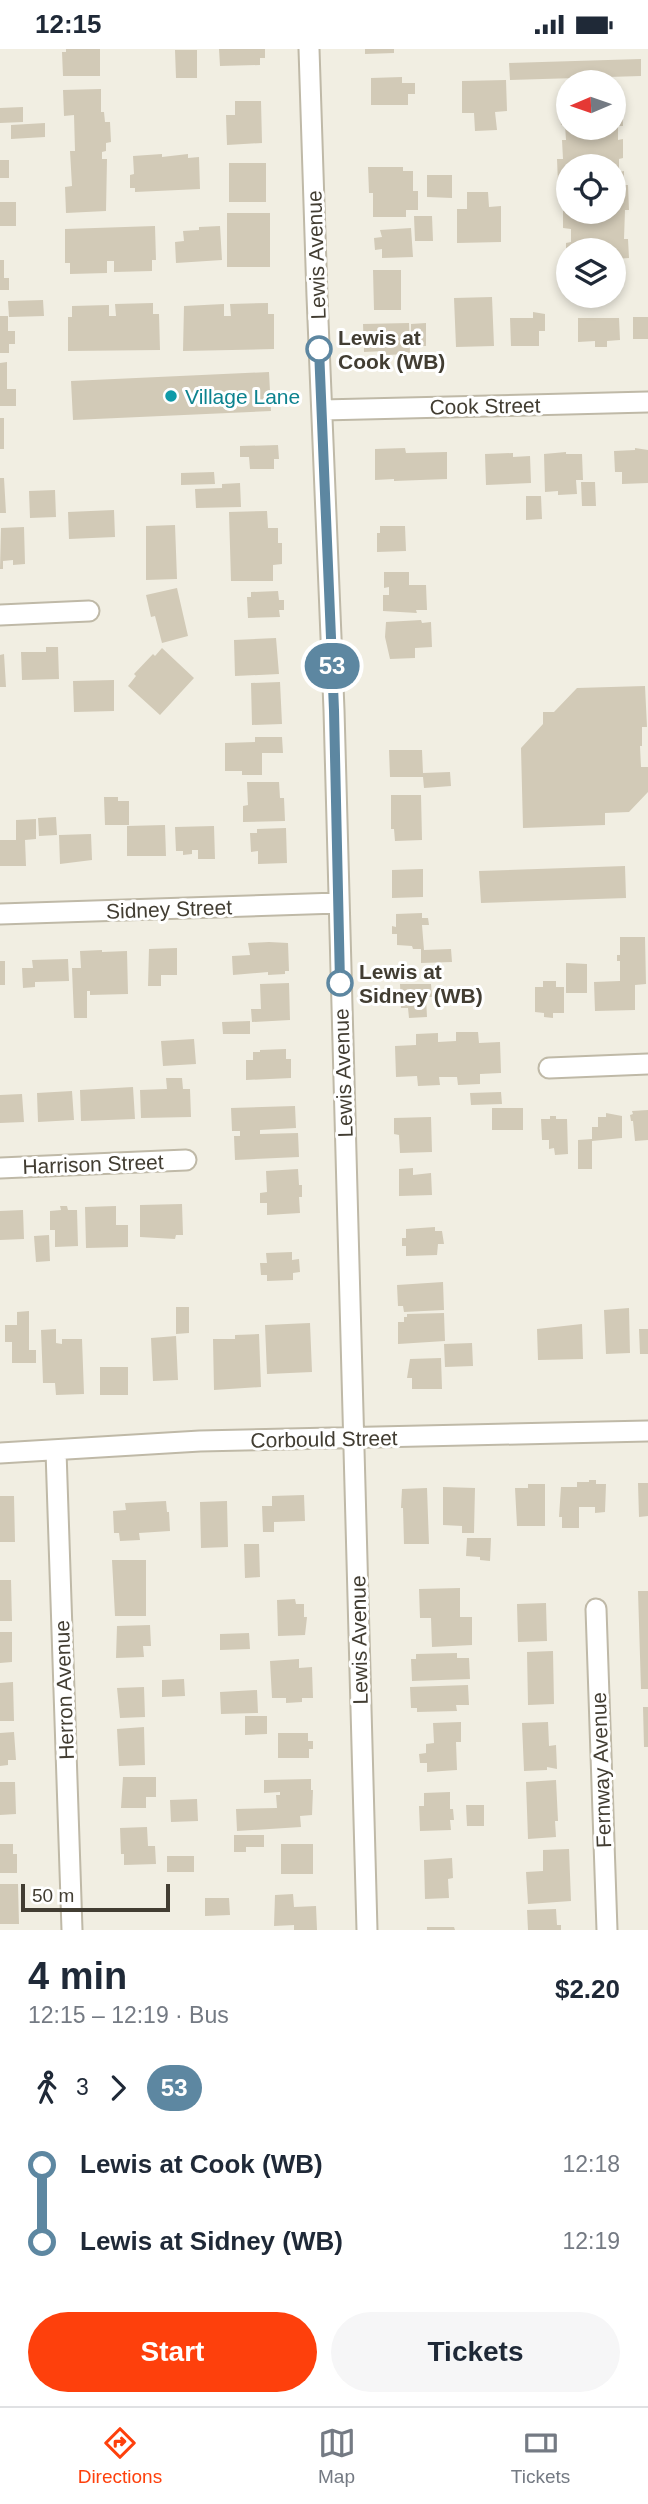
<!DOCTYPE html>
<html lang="en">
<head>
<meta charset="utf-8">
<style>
  :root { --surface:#fff; --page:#f6f6f7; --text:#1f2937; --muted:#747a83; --line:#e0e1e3; --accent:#fe400c }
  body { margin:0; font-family:Arial,sans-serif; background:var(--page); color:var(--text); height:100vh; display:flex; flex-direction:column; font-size:26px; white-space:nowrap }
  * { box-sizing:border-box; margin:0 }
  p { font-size:23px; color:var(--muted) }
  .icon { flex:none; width:38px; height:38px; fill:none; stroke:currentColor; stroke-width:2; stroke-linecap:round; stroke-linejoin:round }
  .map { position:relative; height:1881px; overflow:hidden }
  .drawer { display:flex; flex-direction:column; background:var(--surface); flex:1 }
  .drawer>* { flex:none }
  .badge { padding:0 14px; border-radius:23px; font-size:24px; line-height:46px }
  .needle { width:46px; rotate:268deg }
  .controls { position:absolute; left:556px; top:21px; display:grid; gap:14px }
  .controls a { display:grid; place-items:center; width:70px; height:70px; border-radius:50%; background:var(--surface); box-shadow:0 4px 10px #0003; font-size:35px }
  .scale { position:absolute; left:21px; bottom:18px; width:149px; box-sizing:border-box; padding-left:7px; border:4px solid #423d32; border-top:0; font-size:19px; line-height:24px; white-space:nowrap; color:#423d32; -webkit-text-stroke:5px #fff; paint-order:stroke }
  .map>.badge { position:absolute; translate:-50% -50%; box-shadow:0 0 0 4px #fff }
  .legs { display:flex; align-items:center; gap:10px; height:77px; padding:0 28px; font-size:23px }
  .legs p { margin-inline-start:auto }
  .summary { display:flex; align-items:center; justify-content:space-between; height:119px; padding:0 28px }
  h1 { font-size:38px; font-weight:800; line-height:52px }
  .button { display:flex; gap:14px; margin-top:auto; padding:14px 28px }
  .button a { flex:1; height:80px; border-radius:42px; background:var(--accent); color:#fff; font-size:28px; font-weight:800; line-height:80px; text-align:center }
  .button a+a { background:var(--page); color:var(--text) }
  ul { padding:0 28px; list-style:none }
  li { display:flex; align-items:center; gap:24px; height:77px; font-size:26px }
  li i { display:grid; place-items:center; width:10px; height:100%; margin:0 9px; background:currentColor }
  li i::after { content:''; width:18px; height:18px; margin:-9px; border:5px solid; border-radius:50%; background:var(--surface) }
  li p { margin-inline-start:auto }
  li:first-child i { background:linear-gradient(#0000 50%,currentColor 0) }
  li:last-child i { background:linear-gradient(currentColor 50%,#0000 0) }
  .status { display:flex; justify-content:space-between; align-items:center; height:49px; padding:0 35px; background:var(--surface); direction:ltr }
  .status svg { height:19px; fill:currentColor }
  .menu { display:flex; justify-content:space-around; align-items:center; height:98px; border-top:2px solid var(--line); background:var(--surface); font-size:19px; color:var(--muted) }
  .menu a { display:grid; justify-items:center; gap:4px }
  .menu .on { color:var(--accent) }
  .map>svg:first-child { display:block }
  .building { fill:#d2cab7 }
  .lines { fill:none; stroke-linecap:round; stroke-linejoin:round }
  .street-casing { stroke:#bfb9a7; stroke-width:23 }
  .street { stroke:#fff; stroke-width:19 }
  .line-1-casing { stroke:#fff; stroke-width:16 }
  .line-1 { stroke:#5d87a1; stroke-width:10 }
  .stop-1-dot { fill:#fff; stroke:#5d87a1; stroke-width:3.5 }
  .culture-dot { fill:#0f9aa8; stroke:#fff; stroke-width:2.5 }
  .labels { text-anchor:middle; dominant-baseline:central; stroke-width:6; stroke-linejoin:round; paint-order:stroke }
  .street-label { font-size:21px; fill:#423d32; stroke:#fff }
  .stop-label { font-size:21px; font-weight:bold; fill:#423d32; stroke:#fff; text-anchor:start }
  .culture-label { font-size:21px; fill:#0d838f; stroke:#fff; text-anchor:start }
</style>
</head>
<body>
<div class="status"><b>12:15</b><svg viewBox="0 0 49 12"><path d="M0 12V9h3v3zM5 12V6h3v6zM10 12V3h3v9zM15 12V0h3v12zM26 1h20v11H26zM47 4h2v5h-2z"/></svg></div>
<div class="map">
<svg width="648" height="1881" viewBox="0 0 648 1881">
  <rect width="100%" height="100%" fill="#f1eee2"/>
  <path class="building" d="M66 0H100V27H63L62 3H66Z
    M219 0H265V9H260V16L220 17Z
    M365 0H394V4L365 5Z
    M175 1H197V29H176Z
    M641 10V27L510 31 509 14Z
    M402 28V34H415V45H408V56H371V29Z
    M506 31 507 62 495 63 497 81 475 82 474 64H462V32Z
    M101 40V63H104L105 73H110L111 93 106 94V102L102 103V110H107L106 162 66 164 65 138 72 137 70 102H75L74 66 64 67 63 41Z
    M235 52H261L262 94 227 96 226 66H235Z
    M23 58V73L0 74V59Z
    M560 58H569V79H614V59H622L623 77H618V91L623 90V109L619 110V123L624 122V136H628L629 161H625L624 190H628L629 209 614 210V201H569V212H566V194L571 193V180L563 179V162L614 163V117H569V147L563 146 564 134H558L557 110H563L562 91H566L565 76H561Z
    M45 74V88L11 90V76Z
    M162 105V108L188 105V109L199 108 200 140 135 143V139H130V126L134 125 133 107Z
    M0 111H9V129H0Z
    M229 114H266V153H229Z
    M368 118H403V122H413V142H418V161H406V168H373V144H369Z
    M427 126H452V149L427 148Z
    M467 143H488L489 158 501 157V193L457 194V160H467Z
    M0 153H16V177H0Z
    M227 164H270V218H227Z
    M414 167H432L433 192H415Z
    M155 177 156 211H152V222L114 223V212H107V224L70 225V214H65V180Z
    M220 177 222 211 176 214 175 193 184 192 183 182 199 181V178Z
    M411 179 413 208 382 209V200L375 201 374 189 382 188 380 181Z
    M0 211H4V229H9V241H0Z
    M373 221H401V261H374Z
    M492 248 494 297 456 298 454 249Z
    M43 251 44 267 9 268 8 252Z
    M153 254V265H159L160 301 68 302V268H72V257L109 256V267H116L115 255Z
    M268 254V265H274V300L183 302 184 257 224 255V267H231L230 255Z
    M533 263 545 265V282H539V297H511L510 269H533Z
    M0 267H8V282H15V295H9V304H0Z
    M633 268H648V290H633Z
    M578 269H619L620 291 607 292V298H595V292L578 293Z
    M409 274 410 305 386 306 385 302 364 303 363 275Z
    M426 274V297H411V275Z
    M7 313V340H16V357H0V314Z
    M269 323 271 362 73 371 71 332Z
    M0 369H4V400H0Z
    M278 396 279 410H274V420H250L249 408H240V397Z
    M405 399 406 404 447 403V430L394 432V430L375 431V400Z
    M635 399 648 401V434L622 435V423H615L614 402 635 401Z
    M566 403V405H582L583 431H576L577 445 558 446V442L545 443 544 405Z
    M513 404V408L530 407 531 434 486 436 485 405Z
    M214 423 215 435 181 436V424Z
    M0 429H4L6 464H0Z
    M581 433H595L596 457H582Z
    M240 434 241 458 196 459 195 440 222 439V435Z
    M55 441 56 468 30 469 29 442Z
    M526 447H541L542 470 526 471Z
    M114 461 115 488 69 490 68 463Z
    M267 462 268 479H278V494H282V515L273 516V532H231L229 463Z
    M175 476 177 530 146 531V477Z
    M380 477H405L406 502 377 503V484H380Z
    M24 478 25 515 13 516V511L3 512V520H0L1 479Z
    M384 523H409V536H426L427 561H416L417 564 383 562V546H389V538L384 539Z
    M177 539 188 587 162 594 155 567 151 568 146 546Z
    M278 542 279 551H284V561H279L280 568 248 569 247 548H251V543Z
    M421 571 422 574 431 573 432 598 415 599V609L390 610 385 588 386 573Z
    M276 589 279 625 235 627 234 591Z
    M46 598H58L59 630 22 631 21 603H46Z
    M162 599 194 629 160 666 128 637 136 627 134 625 153 605 155 607Z
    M4 605 6 638H0V606Z
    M114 631V662L74 663 73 632Z
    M280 633 282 675 252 676 251 634Z
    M645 637 647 678H642V697H640L641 718H648V743L629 763 605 764V776L523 779 521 699 543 675V663H554L577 639Z
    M255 688H282L283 704H262V726H242V722H225V694L255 693Z
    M389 701H422L423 724 450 723 451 737 424 739 423 728H390Z
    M247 733H279L280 749H284L285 772 243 773V757L248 756Z
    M391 746H421L422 791 395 792 394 780H391Z
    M104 748H118V752H129V776H105Z
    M56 768 57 786 39 787 38 769Z
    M36 770V790L25 791 26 817H0V791H16V771Z
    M165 776 166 807H127V777Z
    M214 777 215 810H198V801H192V805L183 806V802H176L175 778Z
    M286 779 287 814 258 815V802L251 803 250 784H257V780Z
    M91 785 92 811 60 815 59 786Z
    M625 817 626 849 481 854 479 822Z
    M423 820V848L392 849V821Z
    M422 864V869H428L429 876H422L424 901 451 900 452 913 421 914V900H413L412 897 397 896V885H392V877L396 878V865Z
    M620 888H645L646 935 635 936V961L595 962 594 933 620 932V912H617V906H620Z
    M269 893 288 894 289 922H285V925L268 926V923L233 926 232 907 250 906 248 894Z
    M177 899V926H161V937H148L149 900Z
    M102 901V903L127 902 128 945 90 946V942H87V969H74L72 919H81L80 902Z
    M68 910 69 932 35 933V938L23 939 22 919H33L32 911Z
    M0 912H5V936H0Z
    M566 914 587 915V944H566Z
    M543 932H556V938H564V964H553V969L544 968V964L535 963V938H543Z
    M289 934 290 971 252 973 251 960H261L260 935Z
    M400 935H431L432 948H426L427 968 409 969 408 959H401Z
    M250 972V985H223L222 973Z
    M456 983H478L479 994 500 993 501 1024 480 1025V1035L458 1036 457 1028H439L440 1036 418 1037 417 1027 396 1028 395 997 416 996V985L438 984V993L456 992Z
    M194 990 196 1015 163 1017 161 992Z
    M286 1000V1010H291V1029L246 1031V1011H253V1003H260V1001Z
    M166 1029H182L183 1040H190L191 1068 141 1069 140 1041 167 1040Z
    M133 1038 135 1070 81 1072 80 1041Z
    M72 1042 74 1071 38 1073 37 1044Z
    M501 1043 502 1055 471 1056 470 1044Z
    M22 1045 24 1073 0 1074V1046Z
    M295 1057 296 1079 260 1081V1085L298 1084 299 1108 235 1111 234 1087H240V1082H232L231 1059Z
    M492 1059H523V1081H492Z
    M648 1061V1091L635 1092 633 1072H631L630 1066 633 1065 632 1062Z
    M606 1064 622 1067V1089L592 1092V1120H578V1091L592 1090V1078H598V1068H606Z
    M550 1067H556V1070H567L568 1105 555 1106 554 1099 549 1100V1091H542L541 1070H550Z
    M431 1068 432 1103 400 1104 399 1086 394 1085V1069Z
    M413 1119V1126L431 1124 432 1146 399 1147V1120Z
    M298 1120 299 1136H302V1148H299L300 1164 267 1166V1154H260V1144L267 1143 266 1122Z
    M182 1155 183 1186H176L175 1190 140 1188V1156Z
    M60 1157H67L68 1161H77L78 1197 55 1198V1181H50V1162L61 1161Z
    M116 1157V1176H128V1198L86 1199 85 1158Z
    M23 1161 24 1190 0 1191V1162Z
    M435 1178V1182H442L444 1195H438L437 1206 406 1207V1197H402V1189H406V1180Z
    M49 1186 50 1212 36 1213 34 1187Z
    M292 1203V1211L299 1210 300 1223 293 1224V1231L267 1232V1226H261L260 1214H267L266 1204Z
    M443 1233 444 1261 404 1263 403 1257H398L397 1236Z
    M176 1258H189V1284L176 1285Z
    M629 1259 630 1304 606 1305 604 1261Z
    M29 1262V1301H36V1314H12V1293H5V1276H17V1263Z
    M444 1264 445 1292 398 1295V1273H404V1268H407V1265Z
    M310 1274 312 1323 267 1325 265 1276Z
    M582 1275 583 1310 538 1311 537 1280Z
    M56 1280V1294L62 1295V1290H82L84 1345 56 1346 55 1334H43L41 1281Z
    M639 1280H648V1305H640Z
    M259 1285 261 1338 214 1341 213 1290H235V1286Z
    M176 1287 178 1331 153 1332 151 1289Z
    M472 1294 473 1317 445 1318 444 1295Z
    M441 1309 442 1340H412V1329H407L410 1310Z
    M100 1318H128V1346H100Z
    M589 1431H596V1435H606L605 1463 595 1464V1458H579V1479H562V1468H559L561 1438H577V1433H589Z
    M638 1434H648V1467L639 1468Z
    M528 1435H545V1477H517L515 1439H528Z
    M443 1438 475 1439 474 1484H462V1477L443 1476Z
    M427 1439 429 1495H404L403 1459H401L402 1440Z
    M304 1446 305 1472 274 1473V1483H263L262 1457H272V1447Z
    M0 1447H14L15 1493H0Z
    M166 1452 167 1463H169L170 1482 139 1484 140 1491 120 1492 119 1484H114L113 1462 126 1461 125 1454Z
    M227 1452 228 1498 201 1499 200 1453Z
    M467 1489H491L490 1512 480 1511V1508L466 1507Z
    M244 1495H259L260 1528 245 1529Z
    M112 1511H146V1567H115Z
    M0 1531H11L12 1572H0Z
    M460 1539V1568H472V1596L432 1598 431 1569H420L419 1540Z
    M638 1542H648V1640H641Z
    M295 1550 296 1555H304V1568H307L305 1586 278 1587 277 1551Z
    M546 1554 547 1592 518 1593 517 1555Z
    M150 1576 151 1597H143L144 1608 116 1609 117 1577Z
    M0 1583H12V1613L0 1614Z
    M249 1584 250 1600 220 1601V1585Z
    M553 1602 554 1655 528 1656 527 1603Z
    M457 1604V1609H469L470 1630 412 1632 411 1610H416V1605Z
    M299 1610V1619L312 1618 313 1649H302V1653L286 1654V1649H272L270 1612Z
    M184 1630 185 1647 162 1648V1631Z
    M13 1633 14 1672H0V1634Z
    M468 1636 469 1656H456L457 1662 417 1663V1659H411L410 1638Z
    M144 1638 145 1668 120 1669 117 1639Z
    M257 1641 258 1664 221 1665 220 1643Z
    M643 1658H648V1698H644Z
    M245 1667H267V1685L245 1686Z
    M461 1673V1693H456L457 1721 427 1723V1714H420L419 1705 426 1704V1695L434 1694 433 1674Z
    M548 1673 549 1697 556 1696 557 1720 547 1718V1721L524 1722 522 1674Z
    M144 1678 145 1716 119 1717 117 1680Z
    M14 1683 16 1711H8V1716L0 1717V1684Z
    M278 1684H308V1692H313V1700H309V1709H278Z
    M123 1728H156V1748H146V1759H121Z
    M311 1730V1741H313L312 1766 300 1767 301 1778 237 1782 236 1760 277 1759 276 1746H280V1743L264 1744V1731Z
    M556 1731 558 1772H555L556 1788 528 1790 526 1733Z
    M0 1733H15L16 1765 0 1766Z
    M450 1743V1760H453L454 1771H450L451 1781 420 1782 419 1757H424V1744Z
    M197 1750 198 1772 171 1773 170 1751Z
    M466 1756H484V1777H467Z
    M147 1778 148 1797H155L156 1815 124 1816V1805H121L120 1779Z
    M234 1786H264V1798H246V1803H234Z
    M0 1795H13V1805H17V1824H0Z
    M281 1795H313V1825H281Z
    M569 1800 571 1852 528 1855 526 1823 543 1822V1801Z
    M167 1807H194V1823H167Z
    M452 1809 453 1829 448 1830 449 1849 425 1850 424 1811Z
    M0 1835H18L19 1875H0Z
    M293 1845 294 1858 316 1857 317 1881H294V1876L274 1877 275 1846Z
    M205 1849H229L230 1866 205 1867Z
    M556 1860 557 1876H561V1881H528L527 1861Z
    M427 1878H454L455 1881H427Z"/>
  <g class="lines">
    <g class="street-casing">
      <path id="street" d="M309 0 317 247 334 661 367 1881
        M322 361 648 353
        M0 566 89 562
        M0 865 338 854
        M549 1019 648 1015
        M0 1119 186 1111
        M56 1402 72 1881
        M0 1404 200 1392 648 1382
        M596 1560 607 1881"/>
    </g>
    <use href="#street" class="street"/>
  </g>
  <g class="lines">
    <g class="line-1-casing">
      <path id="line-1" d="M319 300 334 661 340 934"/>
    </g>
    <use href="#line-1" class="line-1"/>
  </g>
  <g class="stop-1-dot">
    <circle cx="319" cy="300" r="12"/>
    <circle cx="340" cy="934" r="12"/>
  </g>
  <circle class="culture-dot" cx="171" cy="347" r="7"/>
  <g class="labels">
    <g class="street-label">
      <text transform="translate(316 206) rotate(-92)">Lewis Avenue</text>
      <text transform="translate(485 357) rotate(-1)">Cook Street</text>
      <text transform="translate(169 860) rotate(-2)">Sidney Street</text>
      <text transform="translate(343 1024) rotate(-92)">Lewis Avenue</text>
      <text transform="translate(93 1115) rotate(-2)">Harrison Street</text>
      <text transform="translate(324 1390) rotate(-1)">Corbould Street</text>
      <text transform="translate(359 1591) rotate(-91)">Lewis Avenue</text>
      <text transform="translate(64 1641) rotate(-92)">Herron Avenue</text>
      <text transform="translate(601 1721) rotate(-92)">Fernway Avenue</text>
    </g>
    <g class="stop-label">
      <text x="338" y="288">Lewis at<tspan x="338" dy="24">Cook (WB)</tspan></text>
      <text x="359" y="922">Lewis at<tspan x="359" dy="24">Sidney (WB)</tspan></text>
    </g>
    <g class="culture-label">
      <text x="185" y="347">Village Lane</text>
    </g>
  </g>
</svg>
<div class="controls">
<a><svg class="needle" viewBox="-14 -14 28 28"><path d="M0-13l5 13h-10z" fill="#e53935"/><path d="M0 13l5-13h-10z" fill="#747a83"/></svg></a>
<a><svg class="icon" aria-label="locate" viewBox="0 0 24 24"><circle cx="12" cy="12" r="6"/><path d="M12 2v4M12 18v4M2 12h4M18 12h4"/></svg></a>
<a><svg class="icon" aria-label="layers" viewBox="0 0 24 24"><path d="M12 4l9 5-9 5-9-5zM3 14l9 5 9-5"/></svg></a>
</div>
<div class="scale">50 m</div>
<b class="badge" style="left:332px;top:617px;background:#5d87a1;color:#fff">53</b>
</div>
<section class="drawer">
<div class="summary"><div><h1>4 min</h1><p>12:15 – 12:19 · Bus</p></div><b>$2.20</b></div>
<div class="legs"><svg class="icon" aria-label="walk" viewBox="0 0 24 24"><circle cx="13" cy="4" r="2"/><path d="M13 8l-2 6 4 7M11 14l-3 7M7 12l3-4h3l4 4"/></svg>3<svg class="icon" aria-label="forward" viewBox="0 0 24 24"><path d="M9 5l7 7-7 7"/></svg><b class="badge" style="background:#5d87a1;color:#fff">53</b></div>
<ul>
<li><i style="color:#5d87a1"></i><b>Lewis at Cook (WB)</b><p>12:18</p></li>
<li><i style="color:#5d87a1"></i><b>Lewis at Sidney (WB)</b><p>12:19</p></li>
</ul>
<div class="button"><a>Start</a><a>Tickets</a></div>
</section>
<nav class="menu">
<a class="on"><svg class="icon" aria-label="directions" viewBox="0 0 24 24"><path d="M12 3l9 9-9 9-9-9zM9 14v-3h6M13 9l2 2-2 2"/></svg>Directions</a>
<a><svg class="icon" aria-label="map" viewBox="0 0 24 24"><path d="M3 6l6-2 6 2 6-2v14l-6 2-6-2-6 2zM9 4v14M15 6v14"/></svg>Map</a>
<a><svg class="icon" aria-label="tickets" viewBox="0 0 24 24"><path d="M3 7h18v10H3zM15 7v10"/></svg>Tickets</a>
</nav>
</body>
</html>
